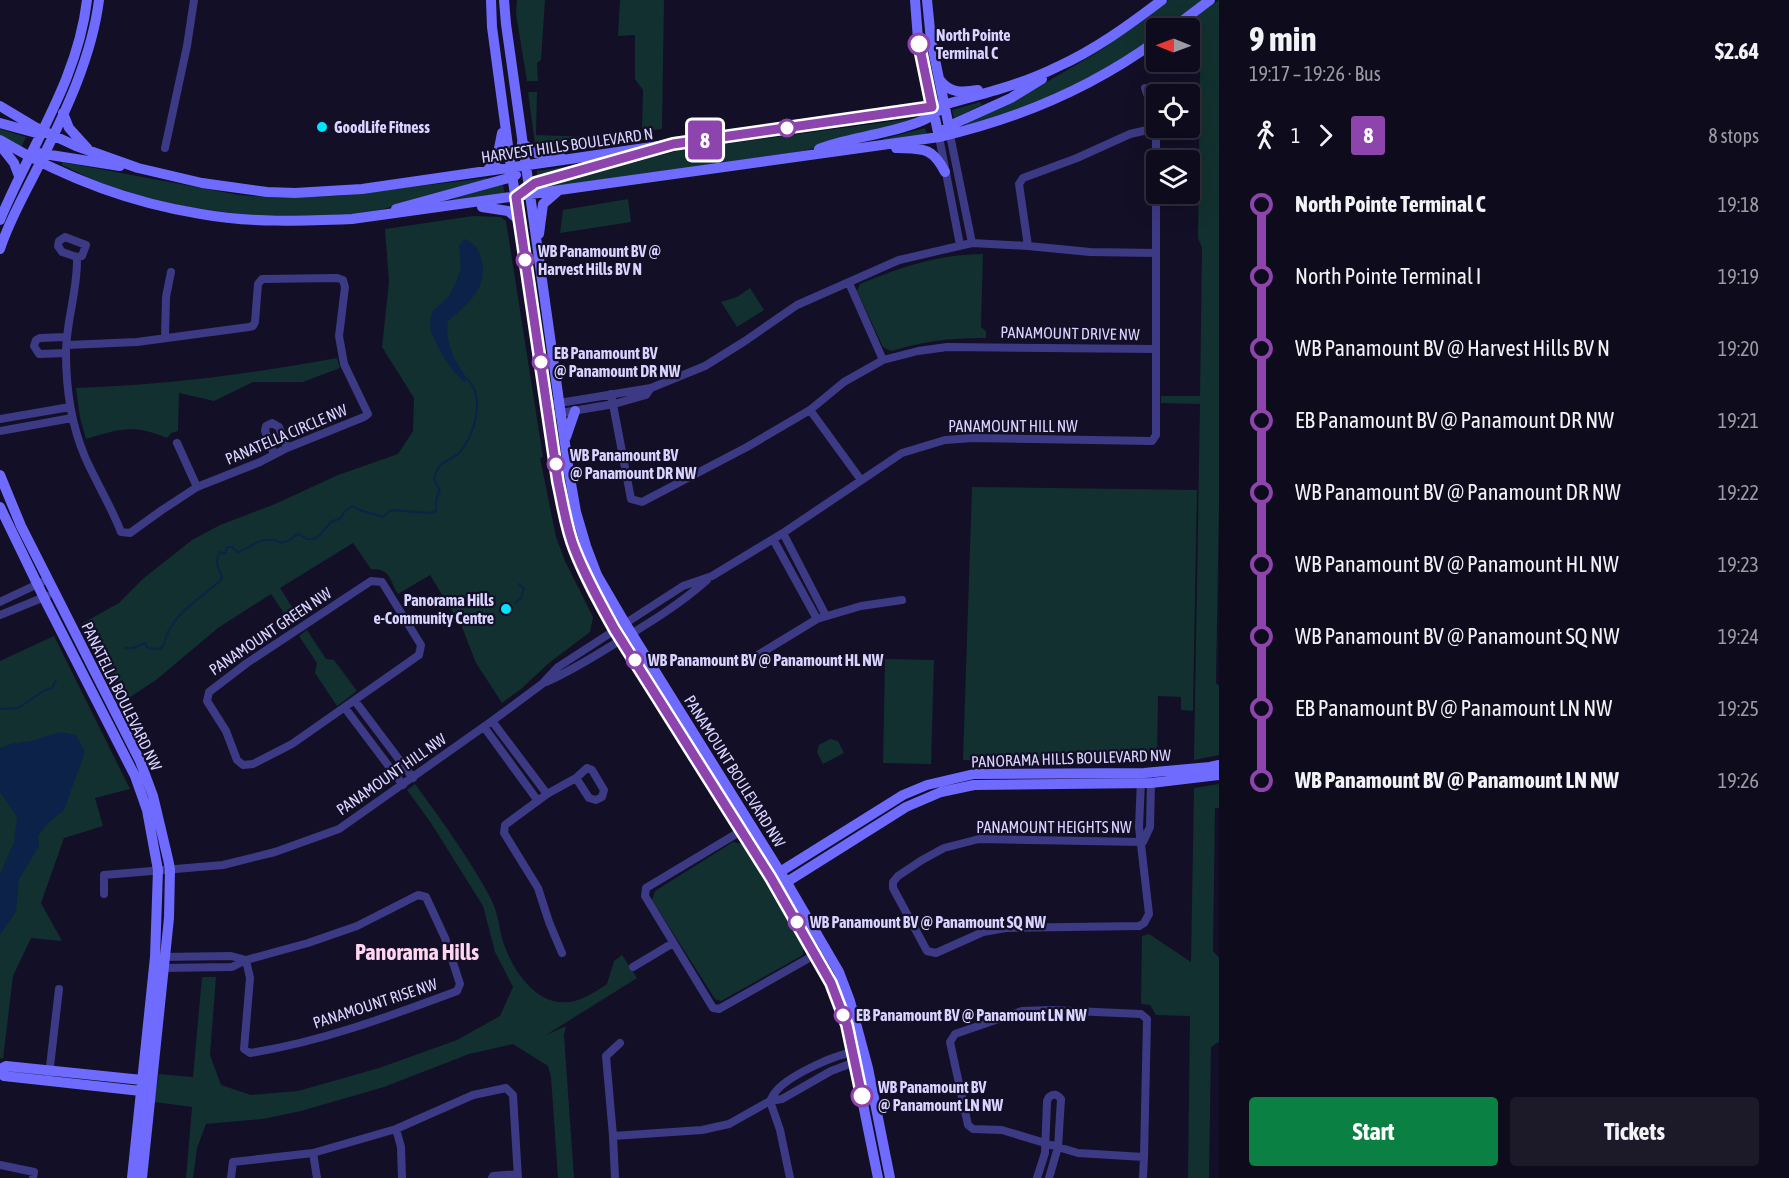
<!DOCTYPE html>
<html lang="en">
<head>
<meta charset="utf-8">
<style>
  :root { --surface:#0e0b1c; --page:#1c1929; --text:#f1f3f6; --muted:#9b9ba3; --line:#2e2b3b; --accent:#0b8043 }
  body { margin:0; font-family:"Asap Condensed",sans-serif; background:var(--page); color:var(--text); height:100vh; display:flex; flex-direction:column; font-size:22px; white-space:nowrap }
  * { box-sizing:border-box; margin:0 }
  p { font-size:20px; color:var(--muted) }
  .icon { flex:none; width:33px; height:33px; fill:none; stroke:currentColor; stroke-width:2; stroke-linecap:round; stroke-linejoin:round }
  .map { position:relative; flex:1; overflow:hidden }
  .sheet { display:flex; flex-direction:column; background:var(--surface); width:570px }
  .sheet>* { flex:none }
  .badge { padding:0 12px; border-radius:4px; font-size:21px; line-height:39px }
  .needle { width:39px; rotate:271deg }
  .tools { position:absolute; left:1146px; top:18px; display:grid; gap:12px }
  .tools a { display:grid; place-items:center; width:54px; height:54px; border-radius:6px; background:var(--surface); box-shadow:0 6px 24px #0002,0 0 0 2px var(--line); font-size:30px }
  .map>.badge { position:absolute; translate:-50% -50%; box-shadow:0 0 0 3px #fff }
  .legs { display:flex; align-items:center; gap:9px; height:66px; padding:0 30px; font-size:20px }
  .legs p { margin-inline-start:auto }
  .head { display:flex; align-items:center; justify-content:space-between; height:102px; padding:0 30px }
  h1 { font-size:33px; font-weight:700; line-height:45px }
  .primary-button { display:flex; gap:12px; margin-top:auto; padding:12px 30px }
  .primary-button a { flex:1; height:69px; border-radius:6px; background:var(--accent); color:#fff; font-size:24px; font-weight:700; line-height:69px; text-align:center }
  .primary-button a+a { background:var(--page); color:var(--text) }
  ul { padding:0 30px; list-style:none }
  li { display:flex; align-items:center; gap:21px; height:72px; font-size:22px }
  li i { display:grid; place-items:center; width:9px; height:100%; margin:0 8px; background:currentColor }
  li i::after { content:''; width:15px; height:15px; margin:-8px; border:4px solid; border-radius:50%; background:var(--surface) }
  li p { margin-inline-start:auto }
  li:first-child i { background:linear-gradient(#0000 50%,currentColor 0) }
  li:last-child i { background:linear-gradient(currentColor 50%,#0000 0) }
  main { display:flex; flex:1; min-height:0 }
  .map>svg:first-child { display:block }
  .green { fill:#12302f }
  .water { fill:#0c2248 }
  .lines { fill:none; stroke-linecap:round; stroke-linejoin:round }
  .stream { stroke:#0c2248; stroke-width:2 }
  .street { stroke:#3d3a85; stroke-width:8 }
  .secondary { stroke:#6f6bff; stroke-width:10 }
  .line-1-casing { stroke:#fff; stroke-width:14 }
  .line-1 { stroke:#8e44ad; stroke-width:9 }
  .stop-1-dot { fill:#fff; stroke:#8e44ad; stroke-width:3 }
  .poi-dot { fill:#00e5ff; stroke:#130f26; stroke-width:2 }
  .labels { text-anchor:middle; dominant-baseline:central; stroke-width:4.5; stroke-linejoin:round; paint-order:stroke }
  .stop-label { font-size:16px; font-weight:bold; fill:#d9d4ff; stroke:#130f26; text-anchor:start }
  .poi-label { font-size:16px; font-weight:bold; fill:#d9d4ff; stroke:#130f26; text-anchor:start }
  .street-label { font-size:16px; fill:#d9d4ff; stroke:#130f26 }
  .district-label { font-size:22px; font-weight:bold; fill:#ffd6f0; stroke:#130f26 }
</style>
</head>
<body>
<main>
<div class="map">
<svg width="1219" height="1178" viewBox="0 0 1219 1178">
  <rect width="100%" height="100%" fill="#130f26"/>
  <path class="green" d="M517 0H545L541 60 537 63 538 81H527L516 14Z
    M620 0H664L662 129 647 131 642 129 643 90 635 79V35L618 36Z
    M1169 0H1204L1167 28H1156V36L1123 61 1050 100 966 127 965 123 1047 82 1101 50Z
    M1219 0V506L1216 683 1219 686V755L1194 760 1200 404 1161 403V396H1200L1202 248 1198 238 1200 71 1190 58V28H1181Z
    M528 92H537L536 135 620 138 566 147H538L535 144Z
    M980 102 982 105 954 118 952 110Z
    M916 118V121L803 151 548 189V185L681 150Z
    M925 128 927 135 884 142 883 139Z
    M0 129 26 137 21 148 0 136Z
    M62 162 239 195 281 198 338 196 486 178 487 180 365 214 302 219 251 216 163 203 98 182 62 165Z
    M585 164 538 179 537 177V171Z
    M503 184 505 196 452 202 453 199Z
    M628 199 631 222 560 233 563 210Z
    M473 216 501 217 506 221 543 457 540 458 556 537 565 561 593 617 590 632 549 663 521 689 502 703 476 663 462 627 430 575 398 594C389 580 392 569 371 569L353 543 280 588 300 620 292 625 271 594 218 628 156 680 118 705 81 624 119 603 144 578 192 540 220 525 275 504 338 475 398 454 413 431 414 398 382 347 389 282 385 229Z
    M983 254 981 327 986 331V338C948 338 927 341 891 351L883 347 857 291 860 284C904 266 936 255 983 254Z
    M750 288 764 310 737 327 721 302 737 297Z
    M337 358 340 368 303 382H253L214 401 179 393 178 431 171 433 167 438C133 424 120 429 86 439L80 418 76 388C163 385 251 374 337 358Z
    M972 487 1197 490 1193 711 1181 710V697L1158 696 1157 760H963Z
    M307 630 326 659 334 660 357 691 337 706 315 673 317 663 299 636Z
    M54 636 130 789 95 798 103 826 64 838 41 903 62 941 31 938 13 976 3 1059 0 1058V661Z
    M885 659 934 660 931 764 883 763Z
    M830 739 838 741 844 753 823 764 817 752 819 745Z
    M415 784C441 819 471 861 491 899 499 914 499 932 505 947 517 979 545 1015 583 998 591 995 599 989 607 984L614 961 622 955 637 978 546 1035 566 1026 564 1035 574 1178H558L551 1077 548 1066 513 1044 469 1054 384 1087 301 1111 263 1119 206 1124 197 1148 193 1178H186L192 1107 154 1102 159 1074 193 1077 202 977H216L210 1055 221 1085 251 1095 298 1091 379 1068 457 1040 500 1016 513 987 495 952 483 906 431 823 407 790Z
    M1219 784V808H1215L1213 951 1219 958V1042L1211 1047 1209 1178H1188L1190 1016 1156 1015 1150 1005 1141 1004 1142 936 1149 934 1191 962 1194 788Z
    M733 842 742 844 804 946 803 955 721 1001 715 999 652 900 655 891Z"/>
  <path class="water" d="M464 239C475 243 479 250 482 261 488 289 466 305 448 321 444 339 455 363 466 377L465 382C452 373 436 346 431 331 429 326 431 317 432 312L449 296 456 282 461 268 459 246Z
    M60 732 76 735 85 752 64 810 48 823 38 836 39 846 19 879 16 911 0 935V874L14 842 17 817 0 792V748L10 744 31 741Z"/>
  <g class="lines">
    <path class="stream" d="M515 603 521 598 524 589 519 584
      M126 648H133L145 643 148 648 160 649 164 645C168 617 199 599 220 581L222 577C218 567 214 561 220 552L225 554 227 547H232L238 552C254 547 255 538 275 540 284 547 290 538 299 534L307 539H313L319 536 331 522 341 518 344 512 352 506C361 512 372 513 383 517L391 510 429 513 436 511V499L440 491 434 479C439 458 447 464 459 453 475 436 486 396 467 379
      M0 709 18 708 45 690 52 688 56 680"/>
    <path class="street" d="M950 135 972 243
      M939 137 960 245
      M165 148 187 46 194 0
      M1028 246 1019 184 1023 178 1077 158 1130 134 1156 128
      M849 283 883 360
      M165 338 166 297 171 272
      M67 345 137 342 249 327 253 326 255 322 258 284 262 279 337 278 343 280 345 287 339 336 344 364 368 414 364 417 287 448 260 462 197 487 162 510 130 533 121 532C111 506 96 482 85 457 71 424 66 389 66 353 66 321 78 290 77 257L82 256 86 245 65 237 59 241 58 246 62 252 77 257
      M66 353 39 354 34 346 36 340 40 338 67 337
      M611 394 631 499 642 502 747 447 810 410 844 382 883 360 918 351 947 347 1156 349
      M547 405 651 388 705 366 745 341 797 305 899 260 972 243 1028 246 1090 252 1156 253
      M810 410 861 480
      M549 415 614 404 646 395 651 388
      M0 419 70 407
      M0 431 72 418
      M177 443 197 487
      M274 454 265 431 266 426 272 423 279 427 287 448
      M783 533 826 616
      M773 539 817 619
      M371 581 382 582 421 645 419 655 292 744 253 764 243 765 237 760 226 731 207 701 209 692 247 663Z
      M0 602 42 582
      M0 615 47 596
      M753 658 817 619 861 606 902 600
      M546 682C569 672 590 659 611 646 644 626 678 606 707 580
      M355 701 413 778
      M345 708 403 785
      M492 721 547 794
      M484 727 538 801
      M1141 780 1139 827 1149 914 1144 923 1139 926 1006 928 983 932 936 953 927 951 893 888V882L898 876 922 860 944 848 979 839 1142 842
      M741 831 646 888 645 896 713 1008 719 1009 818 953
      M1143 842 1150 827 1151 783 1148 779
      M104 894V875L223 865 275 852 339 829 492 721 542 684 558 667 683 586 712 576 783 533 902 453 945 440 973 438 1152 441 1156 435V128L1153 111 1145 88
      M562 953 549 922 538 888 504 833 505 825 547 794 576 778 587 768 592 770 604 790 602 797 596 800 589 798 576 778
      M160 957 231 956 246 960
      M633 967 673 943
      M160 968 232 967 246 960 308 943 357 926 418 895 426 897 445 938 460 984 457 991C390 1016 321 1042 250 1053L244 1049 250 978 246 960
      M1051 1010 1141 1014 1147 1019 1144 1157 1078 1153 1002 1130 973 1129 968 1125 950 1042 955 1034 1022 1011Z
      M49 1075 59 989
      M770 1101C772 1097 775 1092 778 1089 790 1076 841 1050 858 1053
      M770 1101 780 1130 790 1178
      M396 1129 401 1147 402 1178
      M613 1136 606 1056 620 1043
      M313 1153 317 1178
      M0 1165 34 1172 33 1178
      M231 1178 233 1162 313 1153 396 1129 473 1095 506 1088 513 1095 518 1178
      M492 1178 493 1176 517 1174
      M615 1178 613 1136 702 1130 729 1124 770 1101 782 1099 831 1071 855 1062 864 1054
      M1037 1178 1045 1153 1047 1101 1049 1097C1054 1093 1057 1094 1061 1099L1058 1147 1049 1178
      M1143 1178 1144 1157"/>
    <path class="secondary" d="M491 0 492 27 511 168 558 481C562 503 567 524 574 545 583 575 600 602 615 629L774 883 831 983 847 1025 878 1178
      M504 0 506 24 569 472 576 512 586 546 597 575 625 623 790 888 839 972 850 1001 868 1068 890 1178
      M915 0 918 39 939 137
      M927 0 931 40 950 132
      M1173 28 1210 0
      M939 79C949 93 961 93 978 90
      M0 106 35 127 76 146 138 168 202 183 267 192 295 193 362 189 943 105C982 94 1021 85 1057 67 1095 50 1129 25 1162 0
      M63 113 69 128 88 149
      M0 123 40 134
      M939 137 942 131 949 126 1011 98 1042 79
      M0 140C61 176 131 203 201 214 251 223 302 221 352 219L939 137C1018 119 1091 88 1156 41
      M522 143 536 153 560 156
      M0 145 14 163 19 176
      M896 148C922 149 932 146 945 172
      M819 149C847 136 928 131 943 105
      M38 153 120 166
      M487 171 497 159 502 133
      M523 191 535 183 633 156
      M482 207 508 211 519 220
      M396 209 505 179 516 175
      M0 220C30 147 78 80 87 0
      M539 234 543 204 558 191
      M0 249C10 218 27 190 41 161 66 111 92 56 99 0
      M566 437 575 411
      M0 475 21 526 140 761 153 796 168 859 170 869 169 918 142 1178
      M0 507 46 602 135 776 147 810 158 870 155 957 132 1178
      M775 875 903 795 927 785 974 774 1144 773 1210 767 1219 765
      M782 885 906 807 941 792 974 785 1151 783 1219 775
      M0 1069 6 1066 142 1080 148 1084
      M0 1073 4 1076 141 1091 145 1089"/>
  </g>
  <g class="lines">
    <g class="line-1-casing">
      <path id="line-1" d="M862 1096 847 1025 831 983 771 878 615 630C600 603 586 578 575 550 566 528 563 504 558 482L516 197 535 183 673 144 932 107 919 44"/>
    </g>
    <use href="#line-1" class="line-1"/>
  </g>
  <g class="stop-1-dot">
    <circle cx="919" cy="44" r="10"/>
    <circle cx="787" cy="128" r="8"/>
    <circle cx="525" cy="260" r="8"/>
    <circle cx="541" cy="362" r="8"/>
    <circle cx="556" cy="464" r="8"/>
    <circle cx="635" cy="660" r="8"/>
    <circle cx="797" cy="922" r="8"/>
    <circle cx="843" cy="1015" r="8"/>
    <circle cx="862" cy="1096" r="10"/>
  </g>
  <g class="poi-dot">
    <circle cx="322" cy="127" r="6"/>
    <circle cx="506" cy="609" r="6"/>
  </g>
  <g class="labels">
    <g class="stop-label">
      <text x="936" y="35">North Pointe<tspan x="936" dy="18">Terminal C</tspan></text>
      <text x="538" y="251">WB Panamount BV @<tspan x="538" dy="18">Harvest Hills BV N</tspan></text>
      <text x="554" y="353">EB Panamount BV<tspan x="554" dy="18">@ Panamount DR NW</tspan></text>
      <text x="570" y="455">WB Panamount BV<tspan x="570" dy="18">@ Panamount DR NW</tspan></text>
      <text x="648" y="660">WB Panamount BV @ Panamount HL NW</text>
      <text x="810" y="922">WB Panamount BV @ Panamount SQ NW</text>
      <text x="856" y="1015">EB Panamount BV @ Panamount LN NW</text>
      <text x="878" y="1087">WB Panamount BV<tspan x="878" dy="18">@ Panamount LN NW</tspan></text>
    </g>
    <g class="poi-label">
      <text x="334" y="127">GoodLife Fitness</text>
      <text x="494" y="600" text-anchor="end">Panorama Hills<tspan x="494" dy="18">e-Community Centre</tspan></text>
    </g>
    <g class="street-label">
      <text transform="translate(567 145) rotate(-8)">HARVEST HILLS BOULEVARD N</text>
      <text transform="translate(1070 333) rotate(1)">PANAMOUNT DRIVE NW</text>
      <text x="1013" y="426">PANAMOUNT HILL NW</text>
      <text transform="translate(286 434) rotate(-23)">PANATELLA CIRCLE NW</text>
      <text transform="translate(270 631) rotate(-34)">PANAMOUNT GREEN NW</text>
      <text transform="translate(122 696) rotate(64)">PANATELLA BOULEVARD NW</text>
      <text transform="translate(1071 758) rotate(-2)">PANORAMA HILLS BOULEVARD NW</text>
      <text transform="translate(735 771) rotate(58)">PANAMOUNT BOULEVARD NW</text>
      <text transform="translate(391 774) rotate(-35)">PANAMOUNT HILL NW</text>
      <text x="1054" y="827">PANAMOUNT HEIGHTS NW</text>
      <text transform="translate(375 1003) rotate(-18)">PANAMOUNT RISE NW</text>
    </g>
    <g class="district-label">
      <text x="417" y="952">Panorama Hills</text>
    </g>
  </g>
</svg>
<div class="tools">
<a><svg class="needle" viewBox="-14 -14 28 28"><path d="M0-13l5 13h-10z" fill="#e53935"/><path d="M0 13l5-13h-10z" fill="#9b9ba3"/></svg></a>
<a><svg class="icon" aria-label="locate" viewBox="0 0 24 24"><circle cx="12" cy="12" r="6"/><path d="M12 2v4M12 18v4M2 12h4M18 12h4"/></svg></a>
<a><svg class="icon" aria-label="layers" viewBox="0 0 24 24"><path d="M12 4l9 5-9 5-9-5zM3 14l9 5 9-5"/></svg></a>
</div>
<b class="badge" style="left:705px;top:140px;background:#8e44ad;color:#fff">8</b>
</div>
<section class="sheet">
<div class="head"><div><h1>9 min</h1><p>19:17 – 19:26 · Bus</p></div><b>$2.64</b></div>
<div class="legs"><svg class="icon" aria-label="walk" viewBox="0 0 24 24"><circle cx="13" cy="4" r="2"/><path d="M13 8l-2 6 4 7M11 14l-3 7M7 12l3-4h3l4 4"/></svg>1<svg class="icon" aria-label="forward" viewBox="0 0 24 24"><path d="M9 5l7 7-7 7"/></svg><b class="badge" style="background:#8e44ad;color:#fff">8</b><p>8 stops</p></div>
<ul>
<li><i style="color:#8e44ad"></i><b>North Pointe Terminal C</b><p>19:18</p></li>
<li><i style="color:#8e44ad"></i><span>North Pointe Terminal I</span><p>19:19</p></li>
<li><i style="color:#8e44ad"></i><span>WB Panamount BV @ Harvest Hills BV N</span><p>19:20</p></li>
<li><i style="color:#8e44ad"></i><span>EB Panamount BV @ Panamount DR NW</span><p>19:21</p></li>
<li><i style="color:#8e44ad"></i><span>WB Panamount BV @ Panamount DR NW</span><p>19:22</p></li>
<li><i style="color:#8e44ad"></i><span>WB Panamount BV @ Panamount HL NW</span><p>19:23</p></li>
<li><i style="color:#8e44ad"></i><span>WB Panamount BV @ Panamount SQ NW</span><p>19:24</p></li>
<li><i style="color:#8e44ad"></i><span>EB Panamount BV @ Panamount LN NW</span><p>19:25</p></li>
<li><i style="color:#8e44ad"></i><b>WB Panamount BV @ Panamount LN NW</b><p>19:26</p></li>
</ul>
<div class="primary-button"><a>Start</a><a>Tickets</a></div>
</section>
</main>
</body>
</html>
